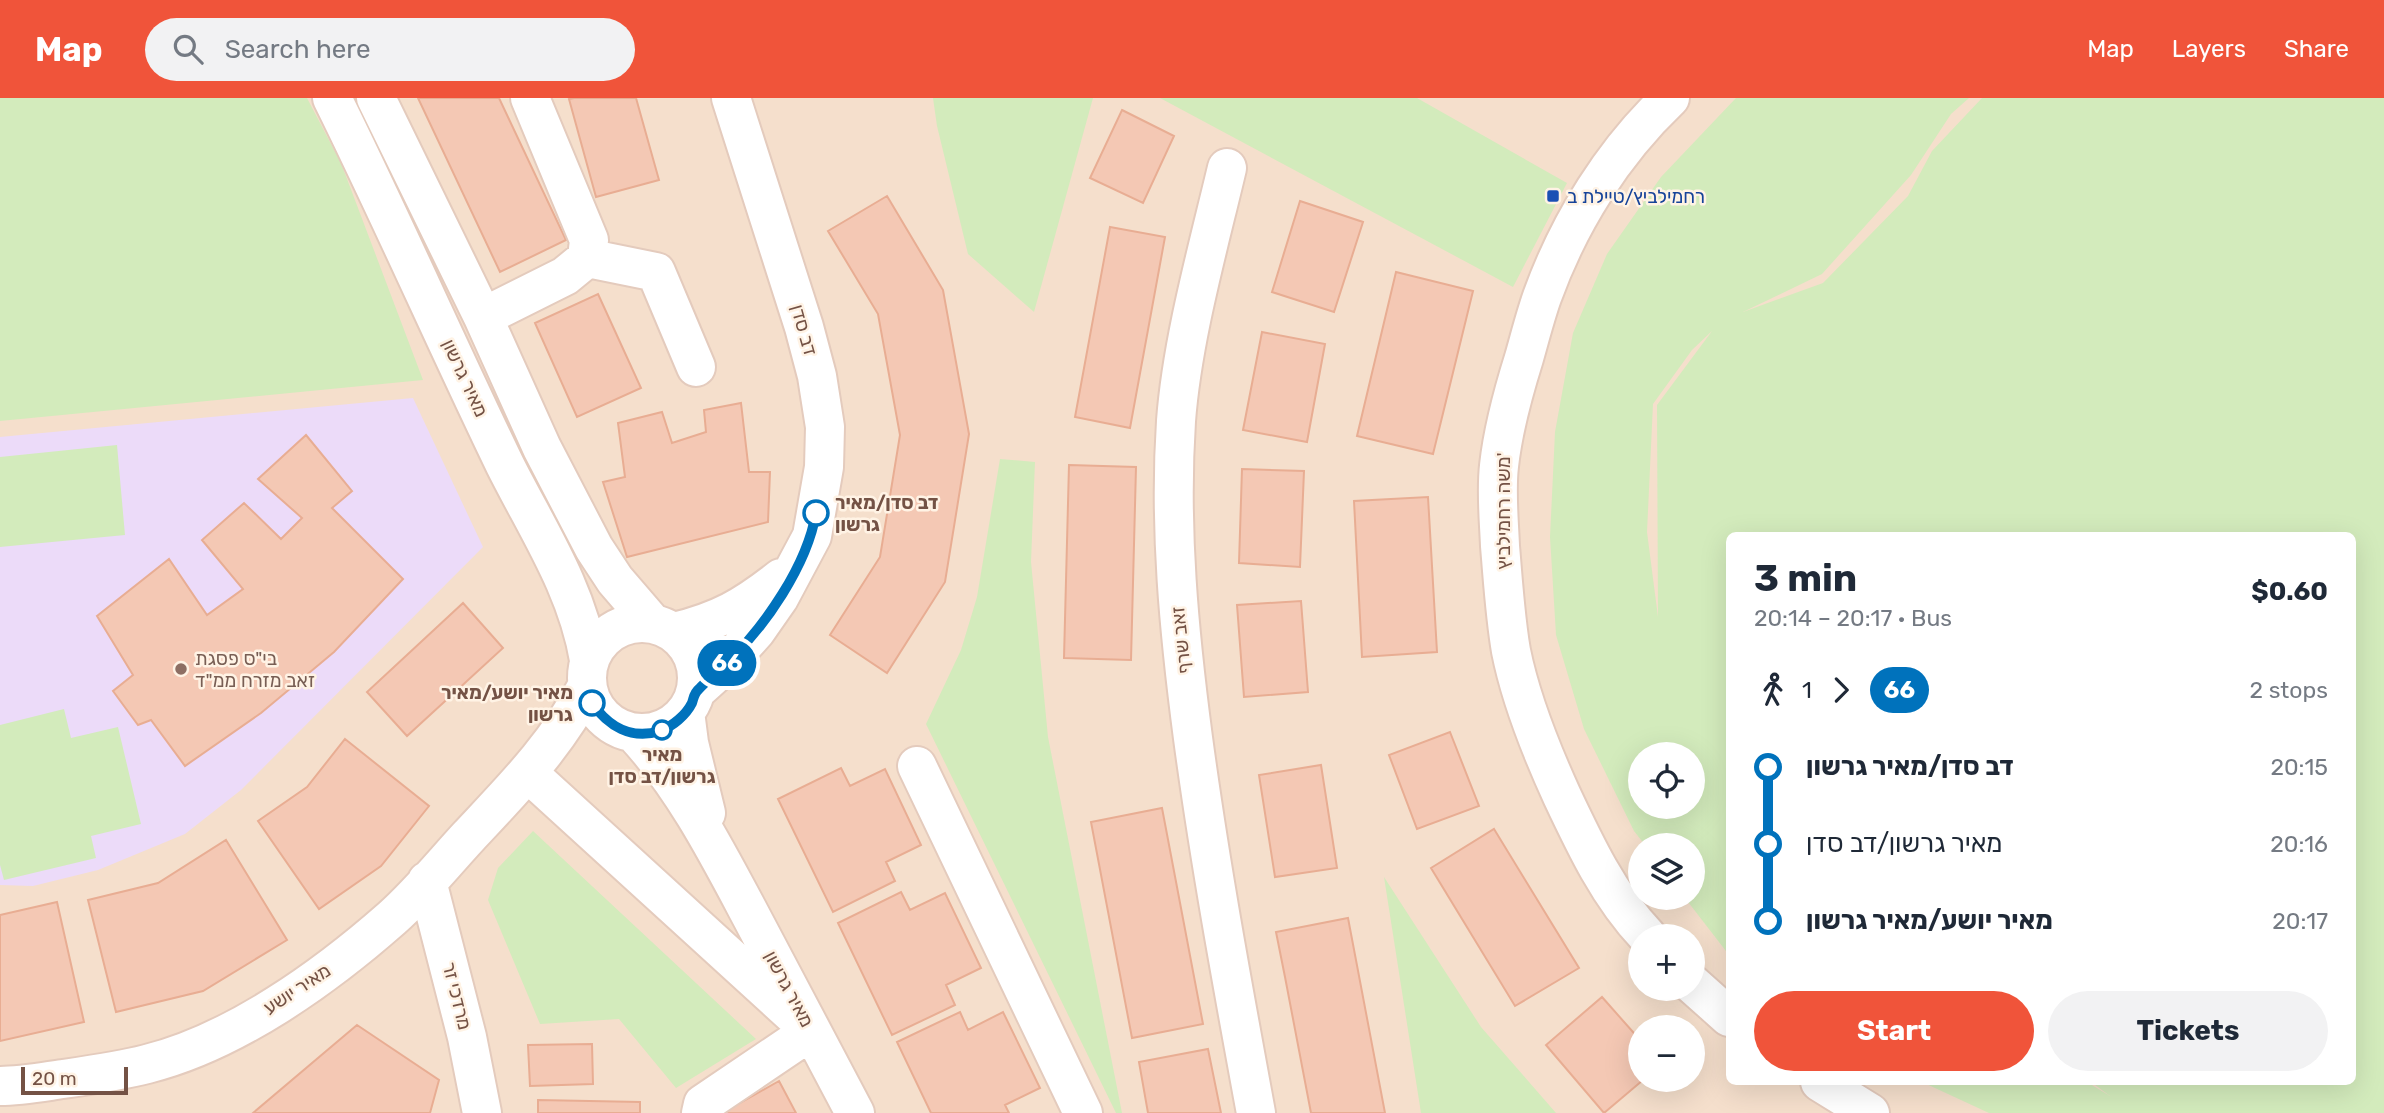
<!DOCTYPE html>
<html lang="en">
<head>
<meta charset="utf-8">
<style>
  :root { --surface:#fff; --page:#f2f2f3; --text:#1f2937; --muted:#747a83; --accent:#f0543a }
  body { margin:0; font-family:Rubik,"Noto Sans Hebrew",sans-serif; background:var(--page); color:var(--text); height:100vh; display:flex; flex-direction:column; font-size:26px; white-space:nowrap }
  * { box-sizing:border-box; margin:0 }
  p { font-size:23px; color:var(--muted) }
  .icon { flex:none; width:38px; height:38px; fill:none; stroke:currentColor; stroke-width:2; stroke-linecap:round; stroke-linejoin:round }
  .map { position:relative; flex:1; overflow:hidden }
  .panel { position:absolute; left:1726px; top:434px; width:630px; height:553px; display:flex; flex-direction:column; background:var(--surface); border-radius:10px; box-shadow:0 7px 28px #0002 }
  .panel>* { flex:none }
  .badge { padding:0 14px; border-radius:23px; font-size:24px; line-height:46px }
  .fabs { position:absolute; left:1628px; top:644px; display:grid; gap:14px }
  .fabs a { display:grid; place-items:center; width:77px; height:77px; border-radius:50%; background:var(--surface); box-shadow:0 7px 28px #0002; font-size:35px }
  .scale { position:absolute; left:21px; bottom:18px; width:107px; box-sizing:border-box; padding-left:7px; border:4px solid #745245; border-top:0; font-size:19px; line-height:24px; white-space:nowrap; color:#745245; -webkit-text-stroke:5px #fff3e5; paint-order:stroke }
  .map>.badge { position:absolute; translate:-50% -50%; box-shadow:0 0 0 4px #fff }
  .legs { display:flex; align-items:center; gap:10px; height:77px; padding:0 28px; font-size:23px }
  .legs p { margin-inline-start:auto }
  .summary { display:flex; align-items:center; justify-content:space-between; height:119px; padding:0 28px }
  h1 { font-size:38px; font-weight:700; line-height:52px }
  .action { display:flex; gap:14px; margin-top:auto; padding:14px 28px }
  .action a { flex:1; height:80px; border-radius:42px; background:var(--accent); color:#fff; font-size:28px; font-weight:700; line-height:80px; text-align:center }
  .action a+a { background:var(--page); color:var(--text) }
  ul { padding:0 28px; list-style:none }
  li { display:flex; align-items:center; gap:24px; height:77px; font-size:26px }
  li i { display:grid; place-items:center; width:10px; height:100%; margin:0 9px; background:currentColor }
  li i::after { content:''; width:18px; height:18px; margin:-9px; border:5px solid; border-radius:50%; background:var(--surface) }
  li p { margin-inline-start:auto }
  li:first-child i { background:linear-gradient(#0000 50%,currentColor 0) }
  li:last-child i { background:linear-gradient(currentColor 50%,#0000 0) }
  header { display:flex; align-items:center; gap:42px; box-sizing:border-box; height:98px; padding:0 35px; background:var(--accent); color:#fff }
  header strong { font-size:33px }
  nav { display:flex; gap:38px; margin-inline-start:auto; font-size:24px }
  .search { width:490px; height:63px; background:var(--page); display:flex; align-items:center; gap:18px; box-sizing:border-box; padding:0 24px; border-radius:38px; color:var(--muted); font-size:26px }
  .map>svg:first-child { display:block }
  .residential { fill:#f5dfcc; fill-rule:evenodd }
  .education { fill:#ecdbf9 }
  .green { fill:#d3ebbc; fill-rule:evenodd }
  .building { fill:#f4c8b4; stroke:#e8ad93; stroke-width:2 }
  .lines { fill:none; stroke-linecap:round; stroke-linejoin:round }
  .minor-casing { stroke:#e4cbbd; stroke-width:42 }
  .minor { stroke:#fff; stroke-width:38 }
  .line-1-casing { stroke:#fff; stroke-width:16 }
  .line-1 { stroke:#0072bc; stroke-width:10 }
  .transit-dot { fill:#1a4fb4; stroke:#fff3e5; stroke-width:2.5 }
  .stop-1-dot { fill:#fff; stroke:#0072bc; stroke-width:3.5 }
  .education-dot { fill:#8d6e63; stroke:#fff3e5; stroke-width:2.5 }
  .labels { text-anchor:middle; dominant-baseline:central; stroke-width:5; stroke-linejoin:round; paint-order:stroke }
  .transit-label { font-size:19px; fill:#164399; stroke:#fff3e5; text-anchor:start }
  .street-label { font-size:19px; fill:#745245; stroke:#fff3e5 }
  .stop-label { font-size:19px; font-weight:bold; fill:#745245; stroke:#fff3e5; text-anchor:start }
  .education-label { font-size:19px; fill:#785e54; stroke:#fff3e5; text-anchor:start }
</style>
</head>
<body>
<header>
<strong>Map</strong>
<div class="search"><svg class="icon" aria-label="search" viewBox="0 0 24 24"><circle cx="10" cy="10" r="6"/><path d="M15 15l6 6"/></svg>Search here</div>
<nav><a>Map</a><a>Layers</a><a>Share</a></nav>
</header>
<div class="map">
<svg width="2384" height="1015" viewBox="0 0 2384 1015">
  <rect width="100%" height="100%" fill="#feefde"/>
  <path class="residential" d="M0 0H2051L1679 425 1729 610V984H2352L2384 934V1015H0ZM1640 656H1692V709H1640ZM1640 747H1692V800H1640ZM1640 838H1692V891H1640ZM1640 929H1692V982H1640Z"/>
  <path class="education" d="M413 300 483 449 241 692 185 736 98 772 33 788 0 787V339Z"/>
  <path class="green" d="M0 0H307L341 65 423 282 0 323Z
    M933 0H1093L1034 214 968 156 937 28Z
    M1160 0H1417L1567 85 1513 189Z
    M1736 0H1969L1951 16 1911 77 1822 176 1743 214 1823 185 1908 98 1932 53 1982 0H2384V1015H1989L1922 984H2087L2110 998 2091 984H2352V438H1729V857L1685 800H1692V747H1645L1634 733 1584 631 1556 537 1550 439 1555 334 1573 235 1607 156 1661 79ZM1712 233 1657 307 1658 519 1647 434 1653 306 1692 252ZM1640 656H1692V709H1640Z
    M117 347 125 437 0 449V359Z
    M1000 361 1035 364 1031 464 1048 639 1122 1015H1116L926 626 961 552 977 499Z
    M64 611 71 640 118 629 141 726 91 738 96 760 4 782 0 767V627Z
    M533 733 756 941 676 990 619 921 540 926 488 802 498 770Z
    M1384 779 1481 929 1556 1015H1421Z"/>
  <path class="building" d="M418 0H499L566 142 500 174Z
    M574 0H636L659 82 596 99 569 1Z
    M1122 12 1174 38 1143 105 1090 80Z
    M887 98 943 192 969 336 945 484 887 575 830 537 880 459 900 337 878 216 828 133Z
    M1300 103 1363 124 1334 214 1272 194Z
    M1110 129 1165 139 1130 330 1075 319Z
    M1396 174 1473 193 1433 356 1357 338Z
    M598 196 641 290 577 319 535 225Z
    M1262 234 1325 246 1307 344 1243 332Z
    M741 305 749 374H770L768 424 627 459 603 384 625 379 618 325 662 314 672 345 706 334 704 312Z
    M306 337 352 393 332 410 403 481 334 554 261 615 185 668 151 622 138 627 113 593 133 577 97 518 169 461 207 517 243 491 202 442 244 405 281 441 302 420 258 381Z
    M1069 367 1136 369 1131 562 1064 560Z
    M1242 371 1304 373 1300 469 1239 465Z
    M1428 399 1437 554 1362 559 1354 403Z
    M1301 503 1308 594 1244 599 1237 507Z
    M463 505 503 550 407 638 367 594Z
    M1450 634 1479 708 1417 731 1389 657Z
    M345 641 429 708 381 768 319 811 258 723 307 689Z
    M1321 667 1337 770 1275 779 1259 677Z
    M841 670 850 688 885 671 921 747 886 764 895 783 833 814 778 701Z
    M1162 710 1203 926 1132 940 1091 724Z
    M1494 731 1579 870 1515 908 1431 770Z
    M226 742 287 842 203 893 116 914 88 802 158 785Z
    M901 794 910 812 945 795 981 870 946 887 955 907 892 937 838 825Z
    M57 804 84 924 0 943V817Z
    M1348 820 1385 1015H1311L1285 879 1276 834Z
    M1602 899 1640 942V982H1643L1604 1015 1546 947Z
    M960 914 968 932 1003 914 1040 990 1005 1007 1009 1015H931L897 944Z
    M357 927 439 982 430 1015H253Z
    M592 946 593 986 530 988 528 947Z
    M1208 951 1221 1015H1148L1139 964Z
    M779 983 796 1015H722Z
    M538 1002 640 1004V1015H538Z"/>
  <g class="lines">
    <g class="minor-casing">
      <path id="minor" d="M332 0C392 121 446 245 505 367 537 431 577 490 589 562
        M376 0 483 219 542 350 594 450 615 482 652 525
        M1227 70C1208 150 1182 242 1176 323 1169 430 1179 534 1193 640 1210 766 1233 890 1256 1015
        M587 160 656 174 696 269
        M483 219 565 178 587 160 589 142 530 0
        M587 580a55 55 0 1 1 110 0a55 55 0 1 1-110 0Z
        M674 534C720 523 744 509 781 480
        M696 593 727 565 756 533 779 500 812 438 824 369 825 329 817 278 804 229 731 0
        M685 614 689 645 706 715
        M634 635C684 689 718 756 752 820 786 885 820 950 855 1015
        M917 668 1083 1015
        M528 675 811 933 703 1006 701 1015
        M427 783 467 939 482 1015
        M1647 838C1609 798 1585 747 1562 698 1541 652 1521 603 1511 553 1505 518 1503 483 1500 448 1499 422 1496 394 1499 368 1503 331 1513 295 1524 260 1530 239 1535 219 1542 199 1569 124 1613 54 1670 0
        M1692 886 1729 919
        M1820 984 1870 1015
        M0 988C21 988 42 984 63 981 91 977 120 973 147 966 235 944 325 879 392 820 420 795 444 765 469 738 513 691 557 647 587 588"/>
    </g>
    <use href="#minor" class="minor"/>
  </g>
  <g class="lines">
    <g class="line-1-casing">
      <path id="line-1" d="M592 605C608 628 631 642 660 633 673 628 686 617 692 605 694 599 694 595 699 591 707 582 718 574 727 565 765 528 807 468 816 415"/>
    </g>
    <use href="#line-1" class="line-1"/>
  </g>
  <rect class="transit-dot" x="1546" y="91" width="14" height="14" rx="3.5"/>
  <g class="stop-1-dot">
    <circle cx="816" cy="415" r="12"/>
    <circle cx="592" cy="605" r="12"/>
    <circle cx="662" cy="632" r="9"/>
  </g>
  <circle class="education-dot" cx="181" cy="571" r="7"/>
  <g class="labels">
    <g class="transit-label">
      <text x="1567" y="98">רחמילביץ/טיילת ב</text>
    </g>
    <g class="street-label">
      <text transform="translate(804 232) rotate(74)">דב סדן</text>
      <text transform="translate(465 280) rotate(65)">מאיר גרשון</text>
      <text transform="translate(1503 413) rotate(-90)">משה רחמילביץ'</text>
      <text transform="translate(1181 542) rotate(-96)">זאב שרף</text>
      <text transform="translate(297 891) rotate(-33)">מאיר יושע</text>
      <text transform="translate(789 891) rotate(62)">מאיר גרשון</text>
      <text transform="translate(457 898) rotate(76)">מרדכי זר</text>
    </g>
    <g class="stop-label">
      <text x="835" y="404">דב סדן/מאיר<tspan x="835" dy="22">גרשון</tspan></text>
      <text x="573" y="594" text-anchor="end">מאיר יושע/מאיר<tspan x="573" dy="22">גרשון</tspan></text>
      <text x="662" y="656" text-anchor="middle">מאיר<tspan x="662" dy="22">גרשון/דב סדן</tspan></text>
    </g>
    <g class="education-label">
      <text x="195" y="560">בי"ס פסגת<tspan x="195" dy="22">זאב מזרח ממ"ד</tspan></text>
    </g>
  </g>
</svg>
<div class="fabs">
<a><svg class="icon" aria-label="locate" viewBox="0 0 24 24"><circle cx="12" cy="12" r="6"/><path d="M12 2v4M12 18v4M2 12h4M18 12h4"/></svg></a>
<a><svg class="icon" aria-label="layers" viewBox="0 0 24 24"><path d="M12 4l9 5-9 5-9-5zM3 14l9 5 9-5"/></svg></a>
<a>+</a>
<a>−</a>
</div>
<div class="scale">20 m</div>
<b class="badge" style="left:727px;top:565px;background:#0072bc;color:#fff">66</b>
<section class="panel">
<div class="summary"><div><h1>3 min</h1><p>20:14 – 20:17 · Bus</p></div><b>$0.60</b></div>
<div class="legs"><svg class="icon" aria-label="walk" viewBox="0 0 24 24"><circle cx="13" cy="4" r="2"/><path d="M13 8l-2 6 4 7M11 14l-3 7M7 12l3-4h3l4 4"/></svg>1<svg class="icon" aria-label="forward" viewBox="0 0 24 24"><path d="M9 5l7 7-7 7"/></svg><b class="badge" style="background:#0072bc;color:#fff">66</b><p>2 stops</p></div>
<ul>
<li><i style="color:#0072bc"></i><b>דב סדן/מאיר גרשון</b><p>20:15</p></li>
<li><i style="color:#0072bc"></i><span>מאיר גרשון/דב סדן</span><p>20:16</p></li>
<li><i style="color:#0072bc"></i><b>מאיר יושע/מאיר גרשון</b><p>20:17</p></li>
</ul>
<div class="action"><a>Start</a><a>Tickets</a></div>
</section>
</div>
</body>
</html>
